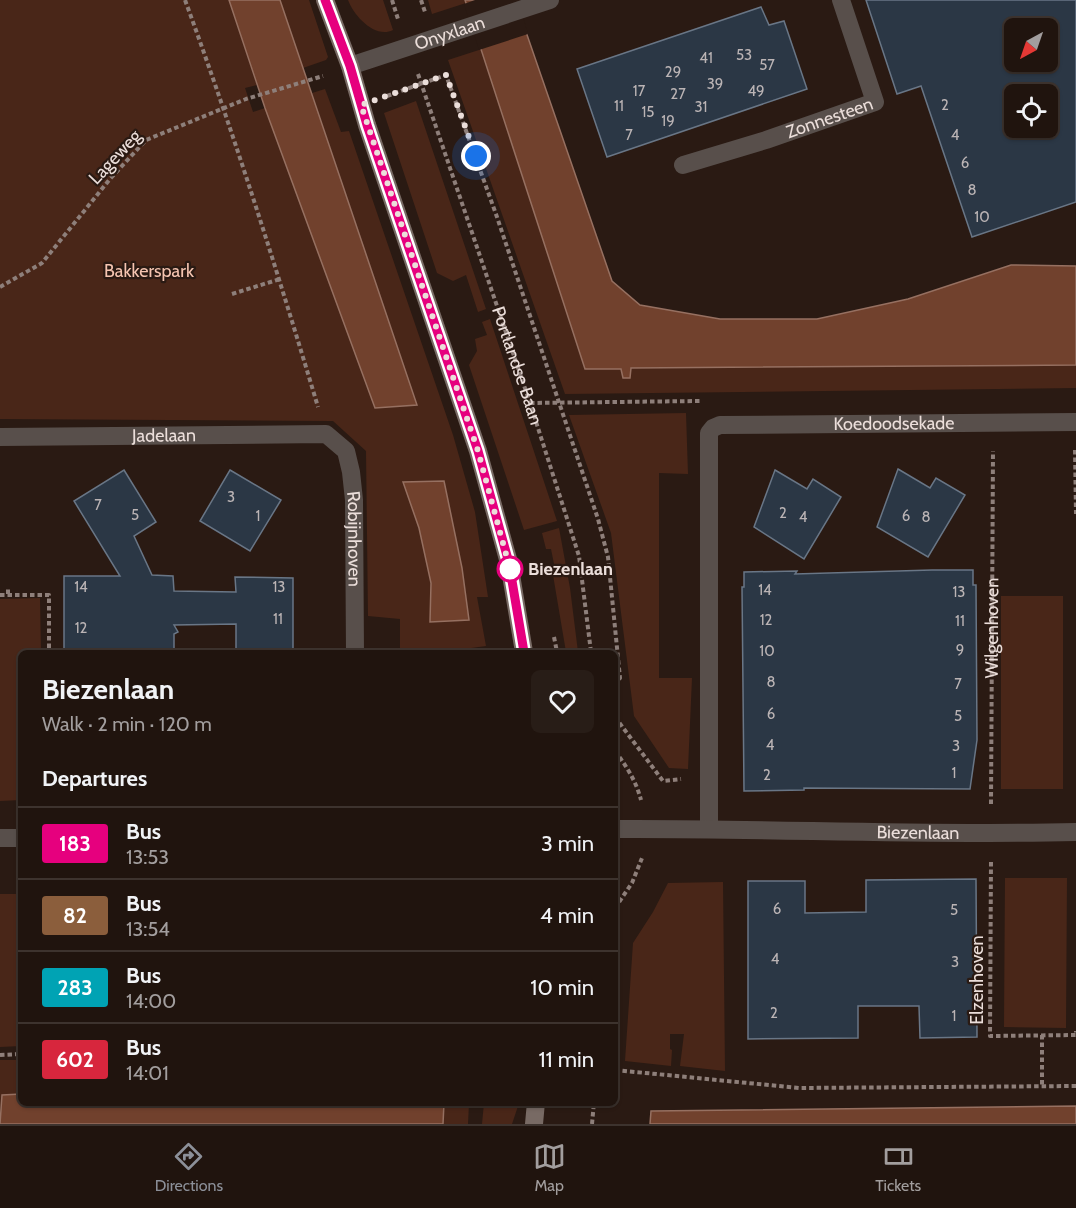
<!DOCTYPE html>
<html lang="en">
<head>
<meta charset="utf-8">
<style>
  :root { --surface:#20140e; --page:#281d17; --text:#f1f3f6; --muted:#a29e9e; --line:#3d332e; --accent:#8c9099 }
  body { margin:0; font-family:Cabin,sans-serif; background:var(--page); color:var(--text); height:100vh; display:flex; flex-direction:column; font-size:22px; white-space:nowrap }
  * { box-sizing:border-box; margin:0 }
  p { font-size:20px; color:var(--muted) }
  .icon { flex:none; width:33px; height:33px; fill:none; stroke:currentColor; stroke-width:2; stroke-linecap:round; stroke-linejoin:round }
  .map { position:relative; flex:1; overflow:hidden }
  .sheet { position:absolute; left:18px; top:650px; width:600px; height:456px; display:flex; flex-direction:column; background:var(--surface); border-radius:9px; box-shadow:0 2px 4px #0004,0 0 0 2px var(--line) }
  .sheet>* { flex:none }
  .badge { padding:0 12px; border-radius:4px; font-size:21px; line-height:39px }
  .needle { width:39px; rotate:220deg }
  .buttons { position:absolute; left:1004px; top:18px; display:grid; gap:12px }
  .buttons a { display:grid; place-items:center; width:54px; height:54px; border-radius:9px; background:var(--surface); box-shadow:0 2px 4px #0004,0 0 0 2px var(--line); font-size:30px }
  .you { position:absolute; width:30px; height:30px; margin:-15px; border:4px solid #fff; border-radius:50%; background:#1a73e8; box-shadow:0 0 0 9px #1a73e833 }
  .map>.badge { position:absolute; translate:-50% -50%; box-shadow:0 0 0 3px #fff }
  h2 { padding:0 24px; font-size:22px; line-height:54px }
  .round { display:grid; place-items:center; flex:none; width:63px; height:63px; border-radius:9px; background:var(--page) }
  .overview { display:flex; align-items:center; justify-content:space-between; height:102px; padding:0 24px }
  h1 { font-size:28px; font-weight:700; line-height:45px }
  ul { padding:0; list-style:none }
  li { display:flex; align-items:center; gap:18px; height:72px; padding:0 24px; border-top:2px solid var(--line) }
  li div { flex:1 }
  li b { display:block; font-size:22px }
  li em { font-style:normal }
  li .badge { min-width:66px; font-weight:700; text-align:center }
  .tabs { display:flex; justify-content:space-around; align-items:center; height:84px; border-top:2px solid var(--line); background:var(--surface); font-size:16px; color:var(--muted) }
  .tabs a { display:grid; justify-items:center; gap:3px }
  .tabs .selected { color:var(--accent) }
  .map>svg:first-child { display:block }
  .green { fill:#492618; fill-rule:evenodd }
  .water { fill:#71412d; stroke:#967061; stroke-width:1.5 }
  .pier { fill:#2a1a13 }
  .building { fill:#2b3745; stroke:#697686; stroke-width:1.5; fill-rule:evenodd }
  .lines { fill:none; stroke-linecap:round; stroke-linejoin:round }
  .path { stroke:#8e7f7a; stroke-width:4; stroke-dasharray:4.5 3; stroke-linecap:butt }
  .street { stroke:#584f4b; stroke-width:18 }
  .secondary { stroke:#786a64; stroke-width:18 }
  .line-casing { stroke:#fff; stroke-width:14 }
  .line { stroke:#e6007e; stroke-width:9 }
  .walk { stroke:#ebdeda; stroke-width:6; stroke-dasharray:0 10.8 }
  .stop-dot { fill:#fff; stroke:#e6007e; stroke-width:3 }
  .labels { text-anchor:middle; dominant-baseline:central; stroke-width:4.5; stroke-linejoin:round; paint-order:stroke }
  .number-label { font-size:15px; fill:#bbb4b5 }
  .street-label { font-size:18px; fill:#ebdeda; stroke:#2a1a13 }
  .park-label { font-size:18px; fill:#f5c4b0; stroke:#2a1a13 }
  .stop-label { font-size:18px; font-weight:bold; fill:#ebdeda; stroke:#2a1a13; text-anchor:start }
</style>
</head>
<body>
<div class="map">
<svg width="1076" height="1124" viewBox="0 0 1076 1124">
  <rect width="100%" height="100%" fill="#2a1a13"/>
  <path class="green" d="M0 0H229L257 85 245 88 253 112 265 108 416 405 312 93 325 89 341 132 349 131 453 435 475 512 488 597H477L486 646 457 650V652H400V619L368 616 366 451 333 421 0 419ZM444 481 462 568 469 619 430 622 431 583 419 528Z
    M280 0H309L328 57 326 60 303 68Z
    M348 0H383L393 30C375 39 354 16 348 0Z
    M428 0H465L466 3 432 14Z
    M482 49 585 369H622L630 378 631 368 1076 365V388L565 394 448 60Z
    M416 101 486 309 478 312 466 275 453 281 437 273 384 113Z
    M490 319 557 521 524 530 469 365 477 351 475 339 487 335 482 322Z
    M686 413 688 474 659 473V678H692L688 769 669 768 634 716 611 533 569 415Z
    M559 528 570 588 578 652H566L553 575 556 574 551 549H546L542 533Z
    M1001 596H1063V789H1001Z
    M40 598 41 652H21V800L0 801V599Z
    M1005 878H1067L1066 1028 1004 1027Z
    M723 882 725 1071 680 1066 684 1034H670V1049L672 1050 671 1066 625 1061 633 943 653 912 668 883Z
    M0 894H21V1046L0 1047Z
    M0 1060H21V1094L2 1095 0 1124Z
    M444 1103H469L468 1124H443Z
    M484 1103H519L512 1124H482Z"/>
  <path class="water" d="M229 0H280L417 405 375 408 265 108Z
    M465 0H515L612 281 640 305 720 319H817L908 299 1011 265 1076 266V365L631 368 630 378H623L621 369H585Z
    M444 481 462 568 469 620 430 622 431 583 419 528 403 482Z
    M21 1094V1102L444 1103 443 1124H0L2 1095Z
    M1076 1106V1124H650L651 1111Z"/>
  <path class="pier" d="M475 0H518L528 34 479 50 464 4Z"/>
  <path class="building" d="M866 0H1076V202L972 237 921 86 897 94ZM1014 28H1047V62H1014ZM1014 94H1047V128H1014Z
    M761 7 769 25 784 21 807 89 607 157 577 69Z
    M898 469 930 488 936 478 965 495 928 557 877 527Z
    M124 470 156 522 134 536 152 575 173 576 174 591 236 592 235 577 293 578V652H236V624L174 625 178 632 174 634V652H64V576H120L74 501Z
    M230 470 281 500 250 551 200 521Z
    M775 470 807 489 813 479 841 497 804 559 754 527Z
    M932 570H973V585H976L977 740 970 789 804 788V790L744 791 742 587H744V572L797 571 795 574Z
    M976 879 977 1037 920 1038 919 1006H858V1038L748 1039V881H805V913L866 912V880Z"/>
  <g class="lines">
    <g class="path">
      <path d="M185 0C234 134 277 270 318 407"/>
      <path d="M392 0 398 19"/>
      <path d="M421 0 425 12"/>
      <path id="s1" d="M418 74 530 403 579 556 591 652"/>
      <path d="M387 96 446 75 497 217 598 519 608 557 620 678 616 683"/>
      <path d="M0 287 42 263 110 179 146 140 246 99 323 76"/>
      <path d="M232 294 280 279"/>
      <path d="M530 403 700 401"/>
      <path d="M1075 450 1076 514"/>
      <path d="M8 594V587"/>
      <path d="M0 595H49V652"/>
      <path d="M554 637 557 652"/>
      <path d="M615 683V695"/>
      <path d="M615 717 663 781 681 779"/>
      <path d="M615 751C627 767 636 781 641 800"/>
      <path id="s2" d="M991 804 993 451"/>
      <path d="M991 862 990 1036 1076 1035V1031"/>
      <path d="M615 908 632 883 642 858"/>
      <path d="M1042 1035V1086"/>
      <path d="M0 1055 21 1054"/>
      <path d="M615 1070 799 1088 1076 1086"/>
      <path d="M592 1124 594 1102"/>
    </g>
    <g class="street">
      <path id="s3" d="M350 66 550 0"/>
      <path id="s4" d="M683 165 766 140 875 102 841 0"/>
      <path id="s5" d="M0 437 326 434 346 451 351 472 354 500 355 652"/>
      <path id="s6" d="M709 827V433L713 428 720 425 1076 422"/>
      <path id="s7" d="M615 829C769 828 922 836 1076 832"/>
      <path d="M0 838H21"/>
    </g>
    <path class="secondary" d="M325 0 350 66 367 125 478 451 509 563 524 652
      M534 1124 536 1102"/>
  </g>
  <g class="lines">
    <g class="line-casing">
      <path id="line" d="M325 0 350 66 367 125 478 451 509 563 524 652"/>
    </g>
    <use href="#line" class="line"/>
    <path class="walk" d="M476 156 446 75 361 105 478 451 510 569"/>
  </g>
  <circle class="stop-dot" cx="510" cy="569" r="12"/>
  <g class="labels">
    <g class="number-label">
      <text x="744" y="55">53</text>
      <text x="706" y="58">41</text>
      <text x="767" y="65">57</text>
      <text x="673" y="72">29</text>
      <text x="715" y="84">39</text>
      <text x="639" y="91">17</text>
      <text x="756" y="91">49</text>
      <text x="678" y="94">27</text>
      <text x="945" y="105">2</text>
      <text x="619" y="106">11</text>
      <text x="701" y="107">31</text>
      <text x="648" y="112">15</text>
      <text x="668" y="121">19</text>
      <text x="629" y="135">7</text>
      <text x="955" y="135">4</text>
      <text x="965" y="163">6</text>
      <text x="972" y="190">8</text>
      <text x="982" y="217">10</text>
      <text x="231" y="497">3</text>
      <text x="98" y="505">7</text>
      <text x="783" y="513">2</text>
      <text x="135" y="515">5</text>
      <text x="258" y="516">1</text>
      <text x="906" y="516">6</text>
      <text x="803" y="517">4</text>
      <text x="926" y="517">8</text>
      <text x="81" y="587">14</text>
      <text x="279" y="587">13</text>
      <text x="765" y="590">14</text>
      <text x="959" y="592">13</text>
      <text x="278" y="619">11</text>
      <text x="766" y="620">12</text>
      <text x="960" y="621">11</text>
      <text x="81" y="628">12</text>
      <text x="960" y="650">9</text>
      <text x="767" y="651">10</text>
      <text x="771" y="682">8</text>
      <text x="958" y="684">7</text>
      <text x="771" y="714">6</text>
      <text x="958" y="716">5</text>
      <text x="770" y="745">4</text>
      <text x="956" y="746">3</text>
      <text x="954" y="773">1</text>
      <text x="767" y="775">2</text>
      <text x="777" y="909">6</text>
      <text x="954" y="910">5</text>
      <text x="775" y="959">4</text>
      <text x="955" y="962">3</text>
      <text x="774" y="1013">2</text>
      <text x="954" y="1016">1</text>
    </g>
    <g class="street-label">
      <text stroke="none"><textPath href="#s3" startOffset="105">Onyxlaan</textPath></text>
      <text stroke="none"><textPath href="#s4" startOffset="154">Zonnesteen</textPath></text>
      <text transform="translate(115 157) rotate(-47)">Lageweg</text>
      <text stroke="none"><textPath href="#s1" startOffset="308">Portlandse Baan</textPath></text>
      <text stroke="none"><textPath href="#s6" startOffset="582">Koedoodsekade</textPath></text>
      <text stroke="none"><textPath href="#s5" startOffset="164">Jadelaan</textPath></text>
      <text stroke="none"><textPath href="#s5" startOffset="441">Robijnhoven</textPath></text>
      <text stroke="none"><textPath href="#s2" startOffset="176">Wilgenhoven</textPath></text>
      <text stroke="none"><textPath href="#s7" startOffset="303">Biezenlaan</textPath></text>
      <text transform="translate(977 980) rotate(-90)">Elzenhoven</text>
    </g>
    <g class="park-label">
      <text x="149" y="271">Bakkerspark</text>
    </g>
    <g class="stop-label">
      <text x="528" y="569">Biezenlaan</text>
    </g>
  </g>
</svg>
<div class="buttons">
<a><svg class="needle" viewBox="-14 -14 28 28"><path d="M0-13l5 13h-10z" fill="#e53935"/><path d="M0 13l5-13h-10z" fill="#a29e9e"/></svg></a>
<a><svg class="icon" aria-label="locate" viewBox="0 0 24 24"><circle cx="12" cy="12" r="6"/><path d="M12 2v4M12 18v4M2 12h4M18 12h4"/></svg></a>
</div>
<div class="you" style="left:476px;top:156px"></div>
<section class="sheet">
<div class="overview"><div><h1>Biezenlaan</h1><p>Walk · 2 min · 120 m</p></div><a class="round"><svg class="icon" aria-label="heart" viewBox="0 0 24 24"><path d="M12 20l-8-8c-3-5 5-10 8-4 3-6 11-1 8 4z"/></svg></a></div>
<h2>Departures</h2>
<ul>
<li><span class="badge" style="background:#e6007e;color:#fff">183</span><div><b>Bus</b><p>13:53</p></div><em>3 min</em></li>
<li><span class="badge" style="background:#8b5e3c;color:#fff">82</span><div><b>Bus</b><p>13:54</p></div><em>4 min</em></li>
<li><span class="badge" style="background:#00a3b4;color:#fff">283</span><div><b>Bus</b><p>14:00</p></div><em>10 min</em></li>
<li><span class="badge" style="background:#d7263d;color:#fff">602</span><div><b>Bus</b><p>14:01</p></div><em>11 min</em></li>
</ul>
</section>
</div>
<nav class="tabs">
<a class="selected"><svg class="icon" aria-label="directions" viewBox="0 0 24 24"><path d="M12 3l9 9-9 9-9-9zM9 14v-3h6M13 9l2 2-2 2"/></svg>Directions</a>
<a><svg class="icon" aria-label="map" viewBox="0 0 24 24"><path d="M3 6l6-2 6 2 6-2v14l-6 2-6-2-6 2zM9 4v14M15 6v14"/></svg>Map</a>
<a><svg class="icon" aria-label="tickets" viewBox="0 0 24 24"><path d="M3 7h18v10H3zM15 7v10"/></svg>Tickets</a>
</nav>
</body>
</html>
